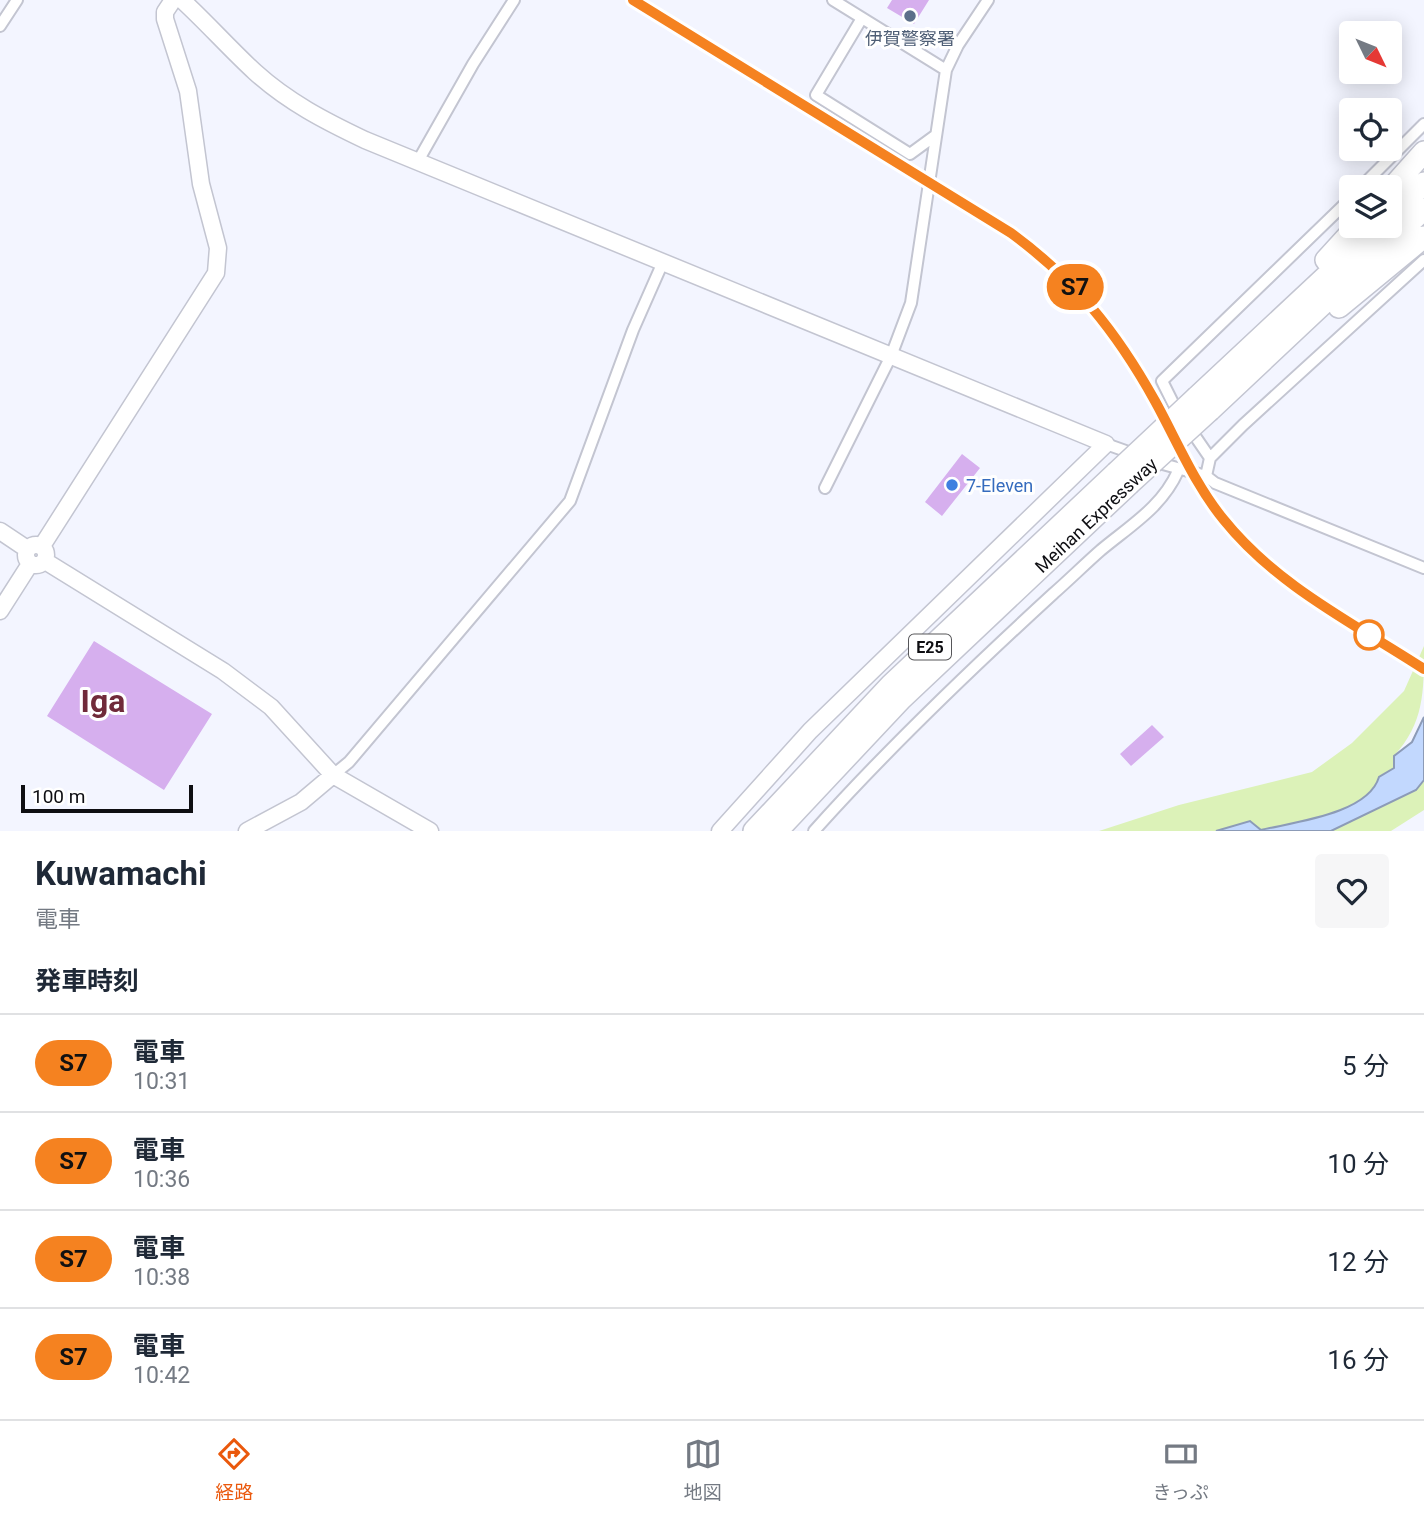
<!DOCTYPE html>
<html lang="ja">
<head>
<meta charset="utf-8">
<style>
  :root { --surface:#fff; --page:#f6f6f7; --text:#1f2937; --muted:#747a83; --line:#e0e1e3; --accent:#ea580c }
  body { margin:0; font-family:Roboto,"Noto Sans JP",sans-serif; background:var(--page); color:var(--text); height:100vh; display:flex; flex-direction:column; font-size:26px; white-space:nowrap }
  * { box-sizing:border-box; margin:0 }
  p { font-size:23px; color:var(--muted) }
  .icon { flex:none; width:38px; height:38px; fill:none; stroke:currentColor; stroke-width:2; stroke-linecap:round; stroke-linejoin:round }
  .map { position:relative; height:831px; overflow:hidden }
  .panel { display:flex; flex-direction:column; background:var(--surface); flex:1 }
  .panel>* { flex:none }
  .badge { padding:0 14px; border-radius:23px; font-size:24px; line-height:46px }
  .needle { width:46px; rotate:133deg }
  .fabs { position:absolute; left:1339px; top:21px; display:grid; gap:14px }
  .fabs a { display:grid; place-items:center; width:63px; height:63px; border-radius:7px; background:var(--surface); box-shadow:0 4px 18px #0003; font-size:35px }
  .scale { position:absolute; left:21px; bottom:18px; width:172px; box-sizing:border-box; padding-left:7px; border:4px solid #0e0e12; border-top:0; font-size:19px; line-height:24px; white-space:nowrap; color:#0e0e12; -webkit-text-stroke:5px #fff; paint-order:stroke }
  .map>.badge { position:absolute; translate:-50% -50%; box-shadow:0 0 0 4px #fff }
  h2 { padding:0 35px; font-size:26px; line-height:63px }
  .round { display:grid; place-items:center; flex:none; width:74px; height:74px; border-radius:7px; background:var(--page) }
  .headline { display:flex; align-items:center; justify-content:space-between; height:119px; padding:0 35px }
  h1 { font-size:33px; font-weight:700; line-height:52px }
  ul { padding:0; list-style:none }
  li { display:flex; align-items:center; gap:21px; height:98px; padding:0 35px; border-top:2px solid var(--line) }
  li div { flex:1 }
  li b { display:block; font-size:26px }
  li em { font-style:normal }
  li .badge { min-width:77px; font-weight:700; text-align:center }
  .menu { display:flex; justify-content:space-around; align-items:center; height:98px; border-top:2px solid var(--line); background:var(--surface); font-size:19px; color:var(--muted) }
  .menu a { display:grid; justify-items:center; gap:4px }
  .menu .active { color:var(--accent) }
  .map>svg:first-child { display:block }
  .green { fill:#dcf2b8 }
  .water { fill:#c2d8fe; stroke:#8c9bb7; stroke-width:2 }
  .building { fill:#d6afee }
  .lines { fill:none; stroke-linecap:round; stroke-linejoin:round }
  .street-casing { stroke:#c3c5d1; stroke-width:14 }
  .secondary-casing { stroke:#c3c5d1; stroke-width:19 }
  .highway-casing { stroke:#c3c5d1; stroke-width:24 }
  .street { stroke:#fff; stroke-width:10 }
  .secondary { stroke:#fff; stroke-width:16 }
  .highway { stroke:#fff; stroke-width:21 }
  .rail { stroke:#66676d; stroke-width:3.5; stroke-dasharray:14 7; stroke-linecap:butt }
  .highway-bridge-casing { stroke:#c3c5d1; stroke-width:24; stroke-linecap:butt }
  .highway-bridge { stroke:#fff; stroke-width:21 }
  .line-casing { stroke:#fff; stroke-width:16 }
  .line { stroke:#f58220; stroke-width:10 }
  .service-dot { fill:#5c6f8a; stroke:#fff; stroke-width:2.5 }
  .shop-dot { fill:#3f7fe0; stroke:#fff; stroke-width:2.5 }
  .stop-dot { fill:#fff; stroke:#f58220; stroke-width:3.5 }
  .labels { text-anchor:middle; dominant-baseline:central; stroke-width:6; stroke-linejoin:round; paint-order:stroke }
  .shield { fill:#fff; stroke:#565659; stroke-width:2 }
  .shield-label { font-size:16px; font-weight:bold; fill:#0e0e12 }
  .service-label { font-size:18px; fill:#4e5e75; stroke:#fff }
  .shop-label { font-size:18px; fill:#366cbe; stroke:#fff; text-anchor:start }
  .street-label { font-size:18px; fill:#0e0e12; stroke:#fff }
  .town-label { font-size:32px; font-weight:bold; fill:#702a3a; stroke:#fff }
</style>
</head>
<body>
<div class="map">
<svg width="1424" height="831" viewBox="0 0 1424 831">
  <rect width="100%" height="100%" fill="#f3f5ff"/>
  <path class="green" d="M1424 646C1424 693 1424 723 1394 756V768L1379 776C1368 814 1294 822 1261 830L1250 821 1216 831H1099L1179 805 1312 772 1352 743 1404 691Z
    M1424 780V810L1391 831H1331L1416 790Z"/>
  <path class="water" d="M1424 717V780L1416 790 1331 831H1216L1250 821 1261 830C1294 822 1368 814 1379 777L1394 768V756L1412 742Z"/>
  <path class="building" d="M892 0H929L914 24 887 8Z
    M962 454 980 468 942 516 925 502Z
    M94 641 212 714 164 790 47 716Z
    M1152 725 1164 737 1131 766 1120 754Z"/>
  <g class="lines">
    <g class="street-casing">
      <path id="street" d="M833 0 946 70
        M862 18 816 95 910 154 936 135
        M0 26 17 0
        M418 161 473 64 514 0
        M1361 187 1424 124
        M1106 444 1137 455
        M1210 458 1175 407 1162 381 1351 198
        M1152 461 1206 476 1215 483 1424 568
        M1206 476 1210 458 1243 425 1424 260
        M825 488 891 356 911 303 946 70 958 45 988 0
        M333 775 349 762 570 501 633 330 663 262
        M814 831C889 747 971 669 1054 593 1070 579 1085 564 1101 550 1131 525 1162 507 1178 471"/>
    </g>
    <g class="secondary-casing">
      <path id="secondary" d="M182 0C207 23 230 49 255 72 288 102 325 121 365 140L1106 444 810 731 720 831
        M0 531 27 549
        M26 555a10 10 0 1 1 20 0a10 10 0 1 1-20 0Z
        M42 546 216 273 218 248 201 184 188 91 165 19V12L173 0
        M45 561 223 671 271 707 333 775 430 831
        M0 611 30 564
        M247 831 301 802 333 775"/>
    </g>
    <g class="highway-casing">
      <path id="highway" d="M1390 190 1424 152
        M1390 217 1424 183
        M1326 260 1357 226
        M1339 307 1424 237
        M1197 397 1380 226
        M1210 410 1424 209
        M754 831 891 685 1116 473
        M777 831 901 699 1129 484"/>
    </g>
    <use href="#street" class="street"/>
    <use href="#secondary" class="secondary"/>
    <use href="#highway" class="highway"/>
    <path class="rail" d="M633 0 1039 253C1087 295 1125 346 1155 403 1177 443 1195 486 1225 521 1279 586 1354 624 1424 669"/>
    <g class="highway-bridge-casing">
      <path id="highway-bridge" d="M1116 473 1197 397
        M1129 484 1210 410"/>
    </g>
    <use href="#highway-bridge" class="highway-bridge"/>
  </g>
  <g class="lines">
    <g class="line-casing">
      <path id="line" d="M633 0 1011 233C1075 280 1116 331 1155 401 1177 441 1195 485 1224 520 1277 586 1355 624 1424 669"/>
    </g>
    <use href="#line" class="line"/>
  </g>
  <circle class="service-dot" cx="910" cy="16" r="7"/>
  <circle class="shop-dot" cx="952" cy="485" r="7"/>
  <circle class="stop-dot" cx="1369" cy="635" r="14"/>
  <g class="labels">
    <rect class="shield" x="909" y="634.5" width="42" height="25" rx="5"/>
    <g class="shield-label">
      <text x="930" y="647">E25</text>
    </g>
    <g class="service-label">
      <text x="910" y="38">伊賀警察署</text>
    </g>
    <g class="shop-label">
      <text x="966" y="485">7-Eleven</text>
    </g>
    <g class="street-label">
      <text transform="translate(1096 515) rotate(-43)">Meihan Expressway</text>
    </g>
    <g class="town-label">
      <text x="103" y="701">Iga</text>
    </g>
  </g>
</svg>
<div class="fabs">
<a><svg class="needle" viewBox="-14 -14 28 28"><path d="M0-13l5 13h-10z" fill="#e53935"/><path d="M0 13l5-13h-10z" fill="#747a83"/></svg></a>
<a><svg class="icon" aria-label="locate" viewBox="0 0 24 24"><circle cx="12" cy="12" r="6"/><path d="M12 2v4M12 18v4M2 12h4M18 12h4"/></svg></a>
<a><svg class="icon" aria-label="layers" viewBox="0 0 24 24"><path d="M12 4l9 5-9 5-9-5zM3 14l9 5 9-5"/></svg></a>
</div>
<div class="scale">100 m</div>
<b class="badge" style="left:1075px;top:287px;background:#f58220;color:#111">S7</b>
</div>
<section class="panel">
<div class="headline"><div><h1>Kuwamachi</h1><p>電車</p></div><a class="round"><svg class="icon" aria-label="heart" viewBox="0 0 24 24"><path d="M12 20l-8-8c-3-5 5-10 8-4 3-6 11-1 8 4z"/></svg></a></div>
<h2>発車時刻</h2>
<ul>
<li><span class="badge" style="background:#f58220;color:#111">S7</span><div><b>電車</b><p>10:31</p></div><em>5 分</em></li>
<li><span class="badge" style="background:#f58220;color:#111">S7</span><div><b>電車</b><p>10:36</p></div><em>10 分</em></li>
<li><span class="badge" style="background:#f58220;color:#111">S7</span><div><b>電車</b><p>10:38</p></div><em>12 分</em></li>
<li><span class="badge" style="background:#f58220;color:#111">S7</span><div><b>電車</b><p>10:42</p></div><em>16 分</em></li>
</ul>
</section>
<nav class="menu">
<a class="active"><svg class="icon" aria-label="directions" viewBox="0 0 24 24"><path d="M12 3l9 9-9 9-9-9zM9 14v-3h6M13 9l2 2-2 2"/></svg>経路</a>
<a><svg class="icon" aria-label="map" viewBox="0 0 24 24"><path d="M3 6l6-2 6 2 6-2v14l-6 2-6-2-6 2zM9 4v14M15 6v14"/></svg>地図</a>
<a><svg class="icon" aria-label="tickets" viewBox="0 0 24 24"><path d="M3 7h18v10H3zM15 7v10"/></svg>きっぷ</a>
</nav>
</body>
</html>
